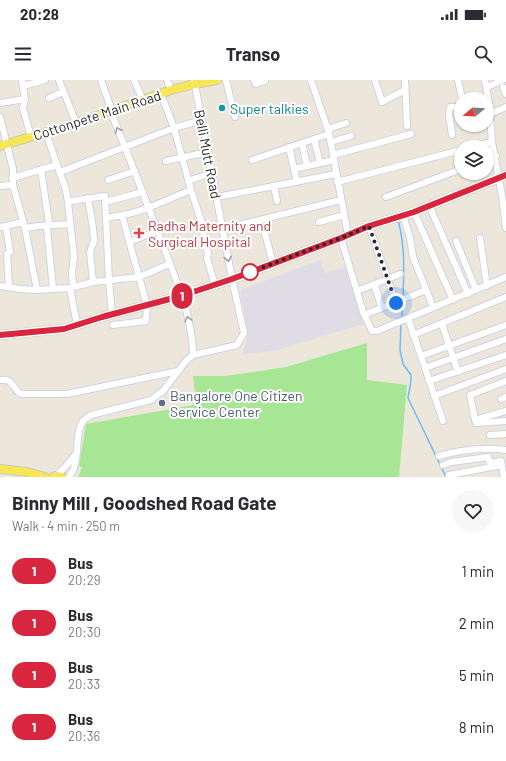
<!DOCTYPE html>
<html lang="en">
<head>
<meta charset="utf-8">
<style>
  :root { --surface:#fff; --page:#f7f7f7; --text:#2b2b33; --muted:#7c7c81 }
  body { margin:0; font-family:Barlow,sans-serif; background:var(--page); color:var(--text); height:100vh; display:flex; flex-direction:column; font-size:15px; white-space:nowrap }
  * { box-sizing:border-box; margin:0 }
  p { font-size:13px; color:var(--muted) }
  .icon { flex:none; width:22px; height:22px; fill:none; stroke:currentColor; stroke-width:2; stroke-linecap:round; stroke-linejoin:round }
  .map { position:relative; height:397px; overflow:hidden }
  .drawer { display:flex; flex-direction:column; background:var(--surface); flex:1 }
  .drawer>* { flex:none }
  .badge { padding:0 8px; border-radius:13px; font-size:14px; line-height:26px }
  .needle { width:26px; rotate:252deg }
  .tools { position:absolute; left:454px; top:12px; display:grid; gap:8px }
  .tools a { display:grid; place-items:center; width:40px; height:40px; border-radius:50%; background:var(--surface); box-shadow:0 1px 3px #0004; font-size:20px }
  .you { position:absolute; width:20px; height:20px; margin:-10px; border:3px solid #fff; border-radius:50%; background:#1a73e8; box-shadow:0 0 0 6px #1a73e833 }
  .map>.badge { position:absolute; translate:-50% -50%; box-shadow:0 0 0 2px #fff }
  .round { display:grid; place-items:center; flex:none; width:42px; height:42px; border-radius:21px; background:var(--page) }
  .head { display:flex; align-items:center; justify-content:space-between; height:68px; padding:0 12px }
  h1 { font-size:19px; font-weight:700; line-height:30px }
  ul { padding:0; list-style:none }
  li { display:flex; align-items:center; gap:12px; height:52px; padding:0 12px }
  li div { flex:1 }
  li b { display:block; font-size:15px }
  li em { font-style:normal }
  li .badge { min-width:44px; font-weight:700; text-align:center }
  .status { display:flex; justify-content:space-between; align-items:center; height:28px; padding:0 20px; background:var(--surface); direction:ltr }
  .status svg { height:11px; fill:currentColor }
  header { display:flex; justify-content:space-between; align-items:center; height:52px; padding:0 12px; background:var(--surface); font-size:18px; font-weight:700 }
  .map>svg:first-child { display:block }
  .industrial { fill:#e0dce5 }
  .green { fill:#a6e695 }
  .lines { fill:none; stroke-linecap:round; stroke-linejoin:round }
  .stream { stroke:#69bef4; stroke-width:1.5 }
  .minor-casing { stroke:#d0d2e4; stroke-width:8 }
  .major-casing { stroke:#c8c8c8; stroke-width:10 }
  .minor { stroke:#fff; stroke-width:6 }
  .major { stroke:#f7e656; stroke-width:8 }
  .oneway { stroke:#9f9f9f }
  .line-casing { stroke:#fff; stroke-width:9 }
  .line { stroke:#d7263d; stroke-width:6 }
  .walk { stroke:#2a2a2a; stroke-width:4; stroke-dasharray:0 7.2 }
  .culture-dot { fill:#0f9aa8; stroke:#fff; stroke-width:1.5 }
  .health-dot { fill:#e0444e; stroke:#fff; stroke-width:1.5 }
  .stop-dot { fill:#fff; stroke:#d7263d; stroke-width:2 }
  .service-dot { fill:#5c6f8a; stroke:#fff; stroke-width:1.5 }
  .labels { text-anchor:middle; dominant-baseline:central; stroke-width:4; stroke-linejoin:round; paint-order:stroke }
  .culture-label { font-size:14px; fill:#0d838f; stroke:#fff; text-anchor:start }
  .street-label { font-size:14px; fill:#2a2a2a; stroke:#fff }
  .health-label { font-size:14px; fill:#be3a42; stroke:#fff; text-anchor:start }
  .service-label { font-size:14px; fill:#4e5e75; stroke:#fff; text-anchor:start }
</style>
</head>
<body>
<div class="status"><b>20:28</b><svg viewBox="0 0 49 12"><path d="M0 12V9h3v3zM5 12V6h3v6zM10 12V3h3v9zM15 12V0h3v12zM26 1h20v11H26zM47 4h2v5h-2z"/></svg></div>
<header><svg class="icon" aria-label="menu" viewBox="0 0 24 24"><path d="M4 6h16M4 12h16M4 18h16"/></svg>Transo<svg class="icon" aria-label="search" viewBox="0 0 24 24"><circle cx="10" cy="10" r="6"/><path d="M15 15l6 6"/></svg></header>
<div class="map">
<svg width="506" height="397" viewBox="0 0 506 397">
  <rect width="100%" height="100%" fill="#ede7db"/>
  <path class="industrial" d="M320 180 325 193 345 187 364 244 273 271 243 274 248 253 240 210Z"/>
  <path class="green" d="M367 263V300L407 305 399 397H78L82 387 79 386 86 344 194 325 195 312 193 296H226L286 287Z"/>
  <g class="lines">
    <path class="stream" d="M398 140C405 165 404 190 403 217
      M402 239V221
      M401 243 400 270 403 284 411 295V301L408 318 446 397"/>
    <g class="minor-casing">
      <path id="minor" d="M22 0 25 19 23 28 31 57
        M59 0 76 43
        M101 0 111 28 112 35C131 81 148 127 166 173 178 206 193 240 193 275
        M134 0 143 20
        M167 0 171 10
        M226 0 235 37
        M254 0 256 4 265 1 264 0
        M311 0 329 53 348 155
        M375 0 382 22 405 10
        M405 0 407 46
        M458 0 462 19
        M485 0 489 24 492 62 502 116 506 148
        M23 6 45 0
        M487 7 503 0
        M503 7 506 14
        M161 14 174 48 191 110 203 147 204 160 208 173 207 178 215 205
        M49 18 63 12
        M0 23 25 19
        M490 34 506 27
        M0 37 13 89V105L25 148 37 210
        M328 49 346 43
        M46 53 57 85
        M452 55 449 35 450 27H461
        M314 59 320 83
        M331 62 351 56
        M302 63 307 86
        M289 67 297 102
        M471 67 492 62
        M333 75 411 54
        M252 80 329 54
        M487 80 496 76
        M166 81 208 72
        M294 89 334 80
        M41 90 49 143 47 148 53 209
        M60 92 174 48 202 40
        M12 98 57 85 66 110 68 122 74 177 72 193 73 206
        M108 100 135 91
        M188 101 212 93
        M337 102 461 70
        M0 106 13 105
        M274 106 277 121
        M217 117 336 94
        M386 117 461 89
        M88 118 93 148 94 161 90 172 93 202
        M68 122 78 120 105 116 109 201 112 234
        M105 122 143 112
        M429 125 468 214
        M414 132 453 220
        M403 135 410 158 413 177 433 227
        M106 138 122 135
        M319 142 344 135
        M369 146 396 223
        M0 147 23 142
        M6 147 10 172 7 174 9 207
        M25 148 38 146 70 144
        M223 149 341 120
        M265 153 273 184
        M341 158 363 232 372 251H377L506 197
        M480 158 487 206
        M456 161 476 210
        M129 162 157 151
        M374 204 382 228
        M0 206 21 209 37 210 70 208 93 202 139 197 169 184
        M70 208 77 245
        M357 211 400 194
        M364 235 426 210
        M408 238 443 341
        M442 244 458 292
        M113 245 146 241 147 226 122 135C146 131 168 119 191 110
        M413 255 506 217
        M421 276 506 245
        M425 288 506 259
        M0 300C12 298 12 306 19 313L23 314H67L178 291
        M429 301 506 275
        M506 301 470 315 475 340 506 331
        M434 316 506 289
        M501 319 506 317
        M476 343 506 341
        M490 355 506 354
        M439 376C461 370 483 367 506 370
        M443 385 452 382 488 377 490 383 501 381 504 397
        M449 395 502 385
        M56 396 66 386 77 373
        M69 397C82 380 73 356 83 341 85 339 88 337 91 335L151 320 163 311 186 281 193 275 237 265 244 253 232 199 194 0"/>
    </g>
    <g class="major-casing">
      <path id="major" d="M0 66 65 47 171 10 195 4 217 0
        M0 255 64 249 102 237 181 216 232 199 341 158 369 146 414 132 506 95
        M0 389 27 392 45 397
        M53 397 56 396 62 397"/>
    </g>
    <use href="#minor" class="minor"/>
    <use href="#major" class="major"/>
  </g>
  <defs><path id="oneway-chevron" d="M-2-3.5L2.5 0L-2 3.5" fill="none" stroke-width="1.6" stroke-linecap="round" stroke-linejoin="round"/></defs>
  <g class="oneway">
    <use href="#oneway-chevron" transform="translate(118 50) rotate(-113)"/>
    <use href="#oneway-chevron" transform="translate(228 179) rotate(79)"/>
    <use href="#oneway-chevron" transform="translate(188 239) rotate(-104)"/>
  </g>
  <g class="lines">
    <g class="line-casing">
      <path id="line" d="M0 255 64 249 102 237 181 216 232 199 341 158 369 146 414 132 506 95"/>
    </g>
    <use href="#line" class="line"/>
    <path class="walk" d="M250 192 341 158 369 146 396 223"/>
  </g>
  <circle class="culture-dot" cx="222" cy="28" r="4"/>
  <path class="health-dot" d="M137 147h4v4h4v4h-4v4h-4v-4h-4v-4h4z"/>
  <circle class="stop-dot" cx="250" cy="192" r="8"/>
  <circle class="service-dot" cx="162" cy="323" r="4"/>
  <g class="labels">
    <g class="culture-label">
      <text x="230" y="28">Super talkies</text>
    </g>
    <g class="street-label">
      <text transform="translate(97 35) rotate(-18)">Cottonpete Main Road</text>
      <text transform="translate(208 74) rotate(79)">Belli Mutt Road</text>
    </g>
    <g class="health-label">
      <text x="148" y="145">Radha Maternity and<tspan x="148" dy="16">Surgical Hospital</tspan></text>
    </g>
    <g class="service-label">
      <text x="170" y="315">Bangalore One Citizen<tspan x="170" dy="16">Service Center</tspan></text>
    </g>
  </g>
</svg>
<div class="tools">
<a><svg class="needle" viewBox="-14 -14 28 28"><path d="M0-13l5 13h-10z" fill="#e53935"/><path d="M0 13l5-13h-10z" fill="#7c7c81"/></svg></a>
<a><svg class="icon" aria-label="layers" viewBox="0 0 24 24"><path d="M12 4l9 5-9 5-9-5zM3 14l9 5 9-5"/></svg></a>
</div>
<div class="you" style="left:396px;top:223px"></div>
<b class="badge" style="left:182px;top:216px;background:#d7263d;color:#fff">1</b>
</div>
<section class="drawer">
<div class="head"><div><h1>Binny Mill , Goodshed Road Gate</h1><p>Walk · 4 min · 250 m</p></div><a class="round"><svg class="icon" aria-label="heart" viewBox="0 0 24 24"><path d="M12 20l-8-8c-3-5 5-10 8-4 3-6 11-1 8 4z"/></svg></a></div>
<ul>
<li><span class="badge" style="background:#d7263d;color:#fff">1</span><div><b>Bus</b><p>20:29</p></div><em>1 min</em></li>
<li><span class="badge" style="background:#d7263d;color:#fff">1</span><div><b>Bus</b><p>20:30</p></div><em>2 min</em></li>
<li><span class="badge" style="background:#d7263d;color:#fff">1</span><div><b>Bus</b><p>20:33</p></div><em>5 min</em></li>
<li><span class="badge" style="background:#d7263d;color:#fff">1</span><div><b>Bus</b><p>20:36</p></div><em>8 min</em></li>
</ul>
</section>
</body>
</html>
